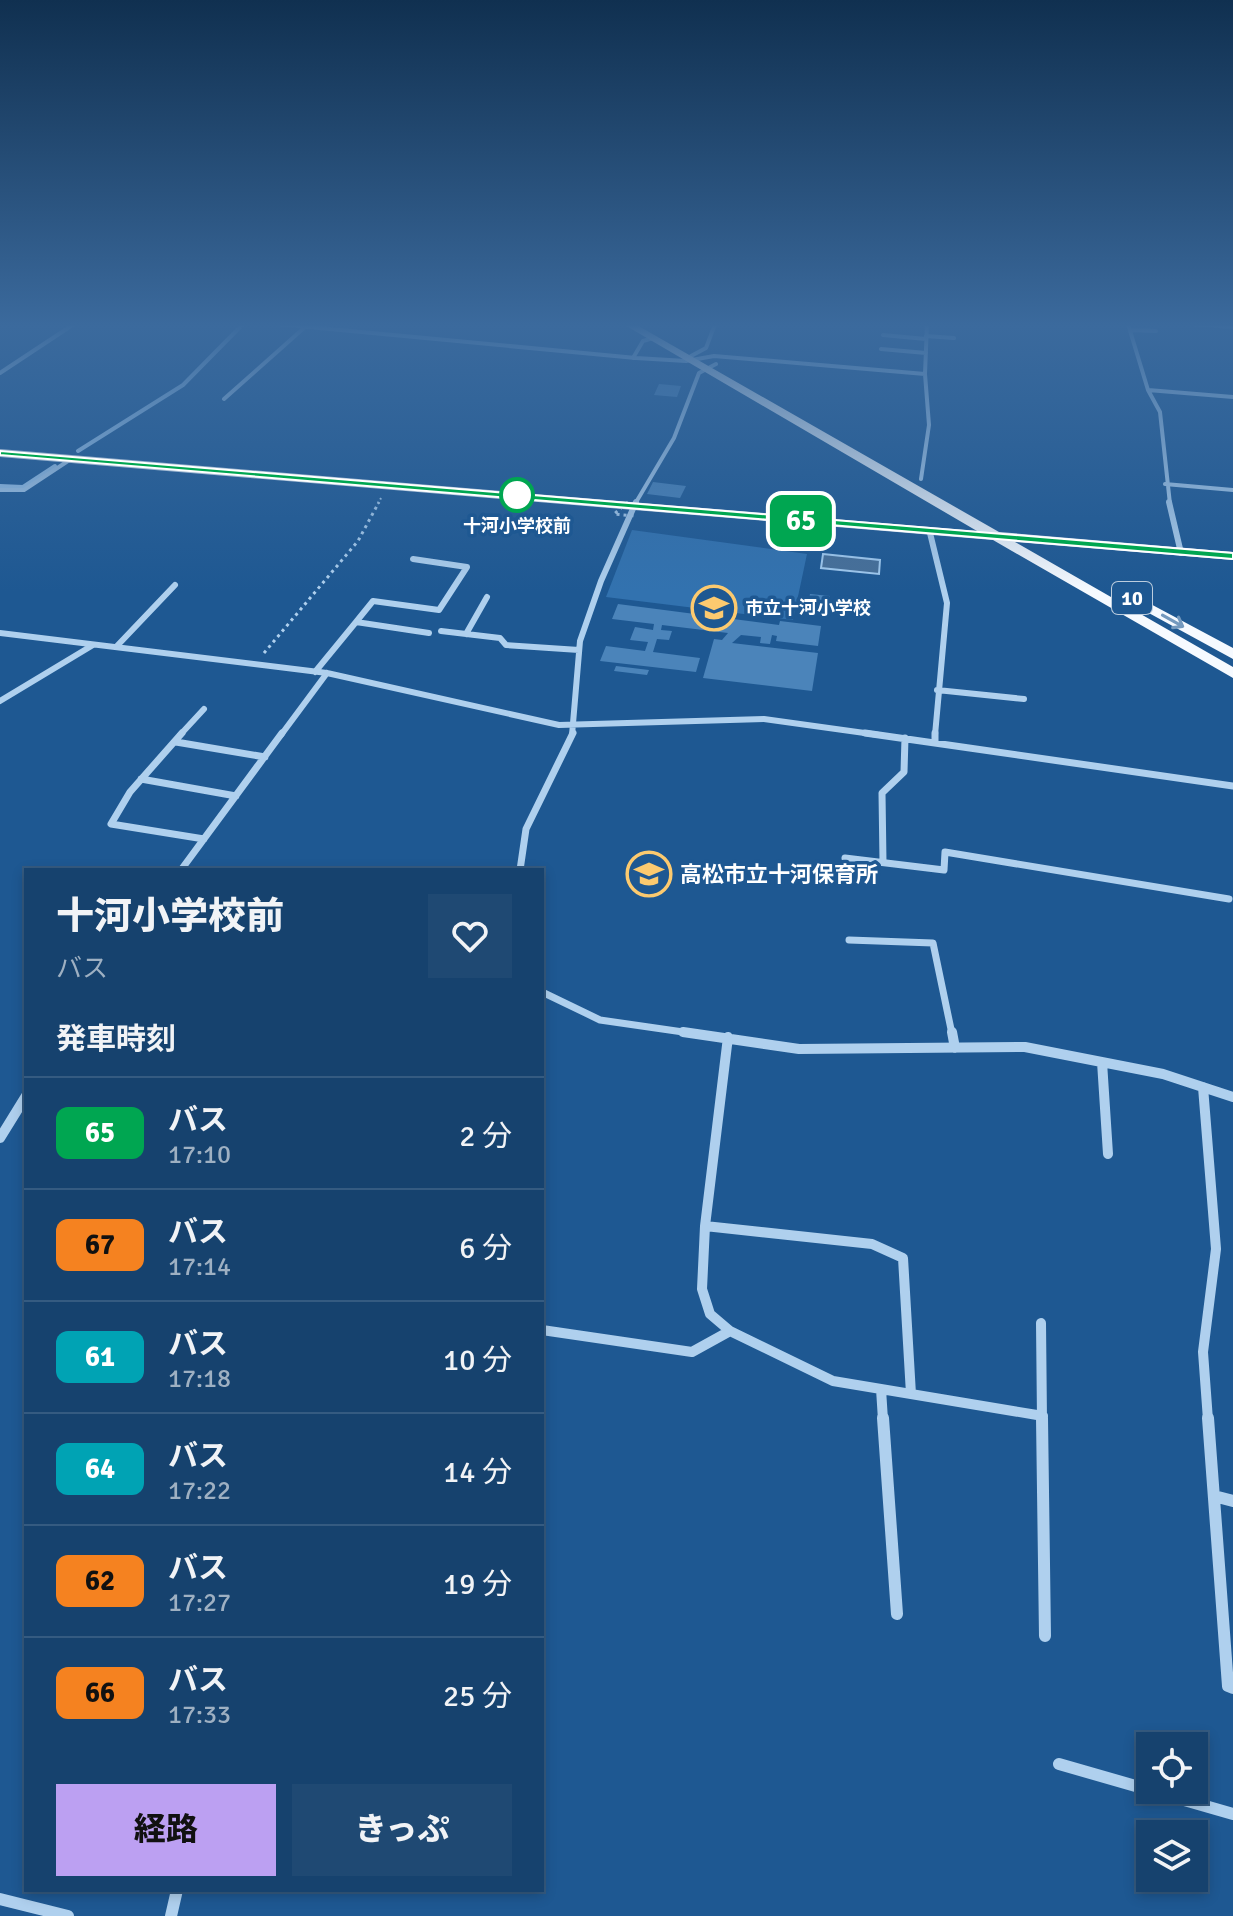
<!DOCTYPE html>
<html lang="ja">
<head>
<meta charset="utf-8">
<style>
  :root { --surface:#16426e; --page:#1f4973; --text:#f1f3f6; --muted:#9eb0c2; --line:#355b81; --accent:#bca0f2 }
  body { margin:0; font-family:Signika,"Noto Sans JP",sans-serif; background:var(--page); color:var(--text); height:100vh; display:flex; flex-direction:column; font-size:30px; white-space:nowrap }
  * { box-sizing:border-box; margin:0 }
  p { font-size:26px; color:var(--muted) }
  .icon { flex:none; width:44px; height:44px; fill:none; stroke:currentColor; stroke-width:2; stroke-linecap:round; stroke-linejoin:round }
  .map { position:relative; flex:1; overflow:hidden }
  .details { position:absolute; left:24px; top:868px; width:520px; height:1024px; display:flex; flex-direction:column; background:var(--surface); border-radius:0px; box-shadow:0 4px 12px #0003,0 0 0 2px var(--line) }
  .details>* { flex:none }
  .badge { padding:0 16px; border-radius:12px; font-size:28px; line-height:52px }
  .controls { position:absolute; left:1136px; top:1732px; display:grid; gap:16px }
  .controls a { display:grid; place-items:center; width:72px; height:72px; border-radius:0px; background:var(--surface); box-shadow:0 4px 12px #0003,0 0 0 2px var(--line); font-size:40px }
  .map>.badge { position:absolute; translate:-50% -50%; box-shadow:0 0 0 4px #fff }
  h2 { padding:0 32px; font-size:30px; line-height:72px }
  .round { display:grid; place-items:center; flex:none; width:84px; height:84px; border-radius:0px; background:var(--page) }
  .headline { display:flex; align-items:center; justify-content:space-between; height:136px; padding:0 32px }
  h1 { font-size:38px; font-weight:800; line-height:60px }
  .primary-button { display:flex; gap:16px; margin-top:auto; padding:16px 32px }
  .primary-button a { flex:1; height:92px; border-radius:0px; background:var(--accent); color:#111; font-size:32px; font-weight:800; line-height:92px; text-align:center }
  .primary-button a+a { background:var(--page); color:var(--text) }
  ul { padding:0; list-style:none }
  li { display:flex; align-items:center; gap:24px; height:112px; padding:0 32px; border-top:2px solid var(--line) }
  li div { flex:1 }
  li b { display:block; font-size:30px }
  li em { font-style:normal }
  li .badge { min-width:88px; font-weight:700; text-align:center }
  .map>svg:first-child { display:block }
  .green { fill:#3272af }
  .water { fill:#476f98; stroke:#a3cbef; stroke-width:2 }
  .lines { fill:none; stroke-linecap:round; stroke-linejoin:round }
  .stream { stroke:#a3cbef; stroke-width:4 }
  .building { fill:#4b84ba }
  .path-far1 { stroke:#afd0ee; stroke-width:2; stroke-dasharray:2 3; stroke-linecap:butt }
  .path { stroke:#afd0ee; stroke-width:3; stroke-dasharray:3 4; stroke-linecap:butt }
  .street-far4 { stroke:#afd0ee; stroke-width:4 }
  .street-far3 { stroke:#afd0ee; stroke-width:6 }
  .street-far2 { stroke:#afd0ee; stroke-width:7 }
  .street-far1 { stroke:#afd0ee; stroke-width:10 }
  .street { stroke:#afd0ee; stroke-width:12 }
  .primary { fill:#f6faff; fill-rule:evenodd }
  .path-bridge-far1 { stroke:#afd0ee; stroke-width:2; stroke-dasharray:2 3; stroke-linecap:butt }
  .path-bridge { stroke:#afd0ee; stroke-width:3; stroke-dasharray:3 4; stroke-linecap:butt }
  .oneway { stroke:#7499be }
  .line { fill:#00a651; stroke:#fff; stroke-width:2 }
  .stop-dot { fill:#fff; stroke:#00a651; stroke-width:4 }
  .labels { text-anchor:middle; dominant-baseline:central; stroke-width:7; stroke-linejoin:round; paint-order:stroke }
  .far-stop-label { font-size:18px; font-weight:bold; fill:#fff; stroke:#1e5892 }
  .far-poi-label { font-size:18px; font-weight:bold; fill:#fff; stroke:#1e5892; text-anchor:start }
  .shield { fill:#1e5892; stroke:#bccdde; stroke-width:2 }
  .shield-label { font-size:20px; font-weight:bold; fill:#fff }
  .poi-label { font-size:22px; font-weight:bold; fill:#fff; stroke:#1e5892; text-anchor:start }
</style>
</head>
<body>
<div class="map">
<svg width="1233" height="1916" viewBox="0 0 1233 1916">
  <rect width="100%" height="100%" fill="#1e5892"/>
  <path class="green" d="M632 530 807 554 793 620 606 597Z"/>
  <path class="water" d="M823 554 880 560 879 574 821 568Z"/>
  <g class="lines">
    <path class="stream" d="M78 451 183 385 243 324
      M0 486 23 487 55 466"/>
  </g>
  <path class="building" d="M659 384 681 386 677 397 654 395Z
    M653 482 686 486 680 498 647 494Z
    M810 594 830 596 828 610 807 607Z
    M618 604 779 625 780 621 821 626 818 646 776 641 777 636 772 635 770 644 760 643 761 637 741 635 732 643 818 653 812 691 703 678 714 639 722 640 728 633 662 625 661 630 672 631 669 640 657 639 653 652 700 658 696 672 600 661 606 646 645 651 648 642 630 640 635 627 653 630 654 624 612 619Z
    M616 666 649 670 647 675 614 671Z"/>
  <g class="lines">
    <path class="path-far1" d="M378 504 381 498"/>
    <path class="path" d="M264 653 358 541 379 502"/>
    <path class="street-far4" d="M277 324 636 358 686 361 714 356 925 374
      M1128 324 1148 390 1233 397
      M1191 324 1233 327
      M1130 330 1156 331
      M883 335 926 339
      M926 336 954 338
      M881 349 926 353
      M691 356 706 348 715 324
      M633 358 643 341 653 338
      M0 373 74 324
      M1148 390 1160 412 1170 504
      M224 399 305 327
      M921 479 929 425 925 374 927 324
      M1165 484 1233 490
      M0 490H24L71 459
      M635 504 674 438 699 373 716 364"/>
    <path class="street-far3" d="M1169 502 1181 553
      M930 533 947 603 935 735
      M413 559 467 567 439 610 373 601 356 622 429 633
      M441 631 500 638 506 645 579 650
      M0 633 327 673 559 725 764 719 879 735
      M466 634 487 597
      M116 647 175 585
      M315 672 356 622
      M937 690 1024 699
      M0 701 93 645
      M180 735 204 709
      M281 735 327 673
      M572 735 580 641 601 581 636 502"/>
    <path class="street-far2" d="M182 733 130 792 111 824 204 839
      M865 733 1233 786
      M176 742 265 757
      M935 742V733
      M141 779 236 796
      M845 858 944 870 945 852 1229 899
      M883 862 882 793 904 772 905 738
      M181 870 282 733
      M520 870 526 829 573 733
      M849 940 933 943 952 1034
      M542 992 600 1020 697 1034"/>
    <path class="street-far1" d="M683 1032 799 1049 1025 1047 1163 1074 1233 1097
      M952 1032 955 1048
      M728 1037 705 1226 702 1289 710 1314 730 1331 833 1381 1043 1416
      M1102 1062 1108 1154
      M1203 1087 1216 1249 1203 1352 1208 1420
      M0 1138 26 1096
      M705 1226 872 1244 903 1258 911 1394
      M1041 1323 1042 1420
      M542 1330 692 1352 730 1331
      M881 1389 883 1420"/>
    <path class="street" d="M883 1418 897 1614
      M1042 1418 1045 1636
      M1208 1418 1228 1686 1233 1688
      M1214 1496 1233 1501
      M1059 1764 1233 1814
      M0 1899 68 1916
      M171 1916 177 1890"/>
    <path class="primary" d="M623 324H635L999 532 1233 552V560L1015 542 1233 667V678L993 540 0 457V449L977 531Z
      M1130 593 1233 648V659L1125 600V594Z"/>
    <path class="path-bridge-far1" d="M625 504 629 501"/>
    <path class="path-bridge" d="M628 502 614 514 635 516"/>
  </g>
  <defs><path id="oneway-shaft" d="M-6 0H5M1.5-3L5.5 0L1.5 3" fill="none" stroke-width="1.6" stroke-linecap="round" stroke-linejoin="round" transform="scale(2)"/></defs>
  <use class="oneway" href="#oneway-shaft" transform="translate(1173 621) rotate(29)"/>
  <linearGradient id="sky" x2="0" y2="1"><stop stop-color="#103050"/><stop offset="0.55" stop-color="#3b6a9d"/><stop offset="1" stop-color="#3b6a9d" stop-opacity="0"/></linearGradient>
  <rect width="1233" height="592" fill="url(#sky)"/>
  <path class="line" d="M0 451 1233 553V559L0 455Z"/>
  <defs>
    <g id="school-ring" transform="scale(2.3)"><circle r="9.5" fill="#1e5892" stroke="#fcca6f" stroke-width="1.5"/><path d="M0-5L7-2L0 1L-7-2ZM-4 1L0 2.5L4 1V4Q0 6-4 4Z" fill="#fcca6f"/></g>
  </defs>
  <g fill-rule="evenodd">
    <use href="#school-ring" x="714" y="608"/>
    <use href="#school-ring" x="649" y="874"/>
  </g>
  <circle class="stop-dot" cx="517" cy="495" r="16"/>
  <g class="labels">
    <g class="far-stop-label">
      <text x="517" y="526">十河小学校前</text>
    </g>
    <g class="far-poi-label">
      <text x="745" y="608">市立十河小学校</text>
    </g>
    <rect class="shield" x="1112" y="582" width="40" height="32" rx="6"/>
    <g class="shield-label">
      <text x="1132" y="598">10</text>
    </g>
    <g class="poi-label">
      <text x="680" y="874">高松市立十河保育所</text>
    </g>
  </g>
</svg>
<div class="controls">
<a><svg class="icon" aria-label="locate" viewBox="0 0 24 24"><circle cx="12" cy="12" r="6"/><path d="M12 2v4M12 18v4M2 12h4M18 12h4"/></svg></a>
<a><svg class="icon" aria-label="layers" viewBox="0 0 24 24"><path d="M12 4l9 5-9 5-9-5zM3 14l9 5 9-5"/></svg></a>
</div>
<b class="badge" style="left:801px;top:521px;background:#00a651;color:#fff">65</b>
<section class="details">
<div class="headline"><div><h1>十河小学校前</h1><p>バス</p></div><a class="round"><svg class="icon" aria-label="heart" viewBox="0 0 24 24"><path d="M12 20l-8-8c-3-5 5-10 8-4 3-6 11-1 8 4z"/></svg></a></div>
<h2>発車時刻</h2>
<ul>
<li><span class="badge" style="background:#00a651;color:#fff">65</span><div><b>バス</b><p>17:10</p></div><em>2 分</em></li>
<li><span class="badge" style="background:#f58220;color:#111">67</span><div><b>バス</b><p>17:14</p></div><em>6 分</em></li>
<li><span class="badge" style="background:#00a3b4;color:#fff">61</span><div><b>バス</b><p>17:18</p></div><em>10 分</em></li>
<li><span class="badge" style="background:#00a3b4;color:#fff">64</span><div><b>バス</b><p>17:22</p></div><em>14 分</em></li>
<li><span class="badge" style="background:#f58220;color:#111">62</span><div><b>バス</b><p>17:27</p></div><em>19 分</em></li>
<li><span class="badge" style="background:#f58220;color:#111">66</span><div><b>バス</b><p>17:33</p></div><em>25 分</em></li>
</ul>
<div class="primary-button"><a>経路</a><a>きっぷ</a></div>
</section>
</div>
</body>
</html>
